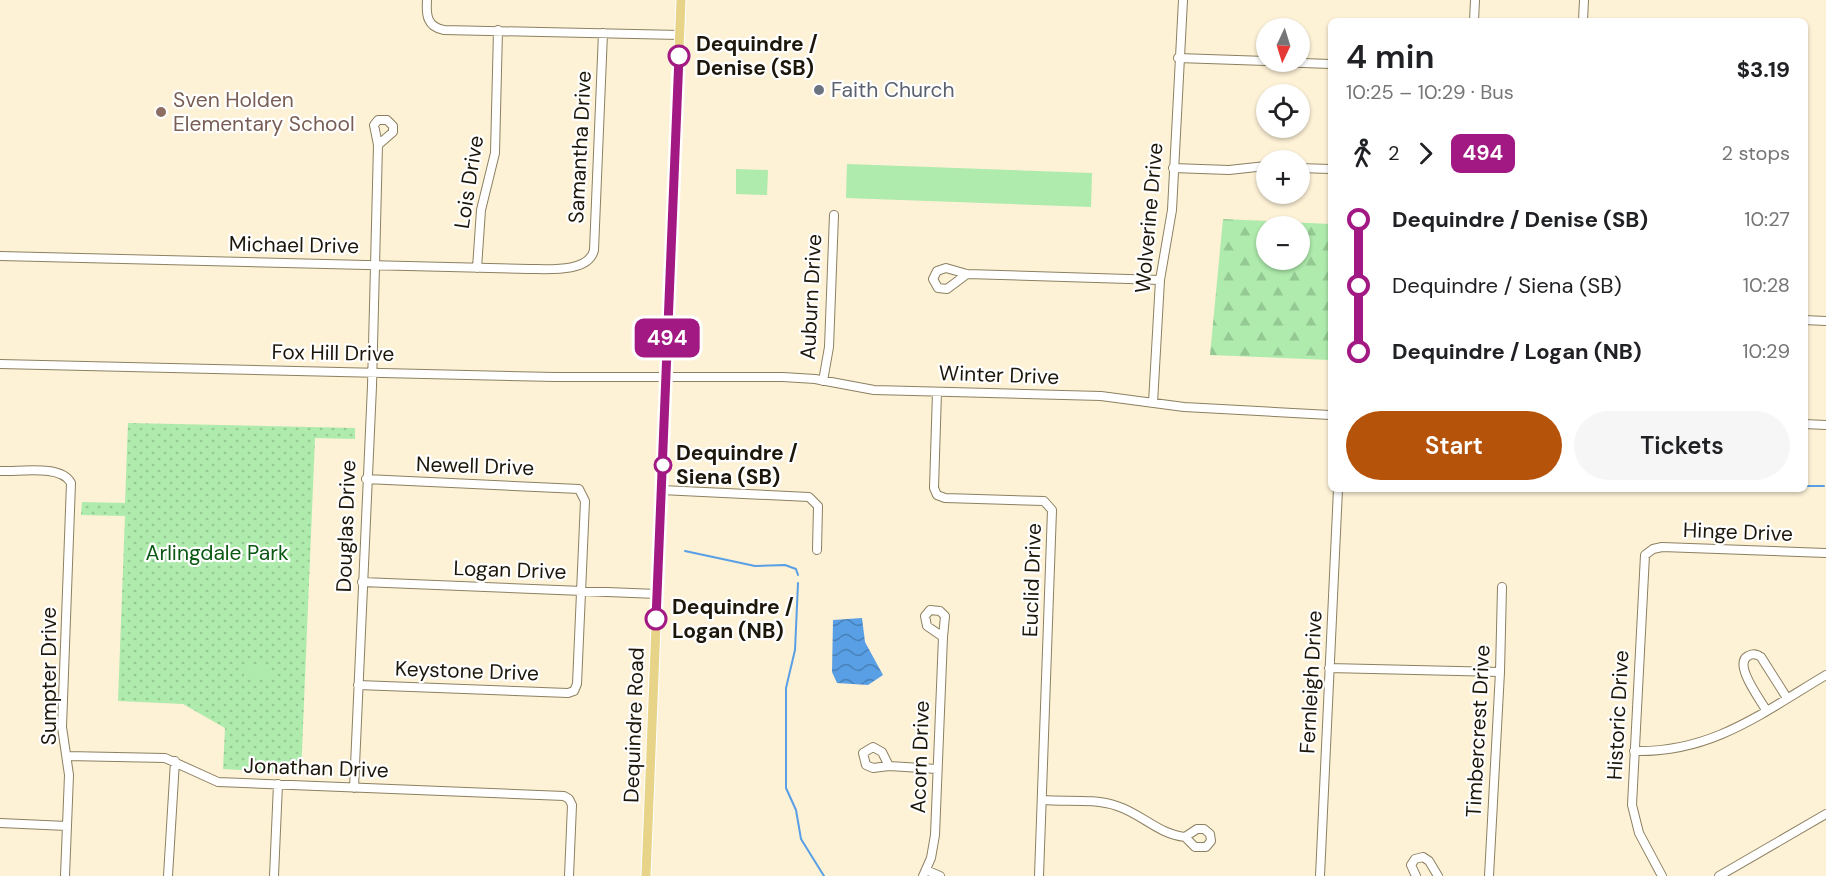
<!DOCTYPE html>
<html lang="en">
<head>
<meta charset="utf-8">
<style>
  :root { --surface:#fff; --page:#f6f6f6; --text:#202124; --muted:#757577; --accent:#b45309 }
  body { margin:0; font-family:"DM Sans",sans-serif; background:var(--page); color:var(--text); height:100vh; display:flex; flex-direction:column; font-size:22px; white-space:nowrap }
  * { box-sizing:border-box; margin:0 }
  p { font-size:20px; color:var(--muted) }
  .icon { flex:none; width:33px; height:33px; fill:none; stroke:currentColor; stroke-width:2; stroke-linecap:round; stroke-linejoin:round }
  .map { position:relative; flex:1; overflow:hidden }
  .sheet { position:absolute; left:1328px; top:18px; width:480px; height:474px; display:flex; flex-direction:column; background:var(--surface); border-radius:9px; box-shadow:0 2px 4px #0004 }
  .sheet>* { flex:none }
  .badge { padding:0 12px; border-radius:9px; font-size:21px; line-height:39px }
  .needle { width:39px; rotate:184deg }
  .buttons { position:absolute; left:1256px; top:18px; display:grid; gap:12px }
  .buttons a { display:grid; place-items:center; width:54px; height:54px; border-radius:50%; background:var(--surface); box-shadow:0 2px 4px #0004; font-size:30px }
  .map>.badge { position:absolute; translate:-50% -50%; box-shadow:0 0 0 3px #fff }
  .legs { display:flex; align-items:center; gap:9px; height:66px; padding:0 18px; font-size:20px }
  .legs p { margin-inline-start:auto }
  .summary { display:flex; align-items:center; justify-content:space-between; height:102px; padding:0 18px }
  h1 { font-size:33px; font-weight:600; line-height:45px }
  .cta { display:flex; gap:12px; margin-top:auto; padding:12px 18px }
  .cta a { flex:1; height:69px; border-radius:36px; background:var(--accent); color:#fff; font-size:24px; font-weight:600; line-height:69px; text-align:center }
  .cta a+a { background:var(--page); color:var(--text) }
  ul { padding:0 18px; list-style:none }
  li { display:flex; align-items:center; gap:21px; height:66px; font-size:22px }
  li i { display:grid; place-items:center; width:9px; height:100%; margin:0 8px; background:currentColor }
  li i::after { content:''; width:15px; height:15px; margin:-8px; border:4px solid; border-radius:50%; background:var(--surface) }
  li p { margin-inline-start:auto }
  li:first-child i { background:linear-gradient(#0000 50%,currentColor 0) }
  li:last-child i { background:linear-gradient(currentColor 50%,#0000 0) }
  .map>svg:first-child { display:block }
  .forest { fill:url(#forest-firs); fill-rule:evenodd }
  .park { fill:url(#park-dots) }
  .pitch { fill:#aeebac }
  .water { fill:url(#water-waves) }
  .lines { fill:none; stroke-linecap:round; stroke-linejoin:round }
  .stream { stroke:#589fe5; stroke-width:2 }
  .minor-casing { stroke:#8d8061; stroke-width:10 }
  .major-casing { stroke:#fff; stroke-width:11 }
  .minor { stroke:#fff; stroke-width:8 }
  .major { stroke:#e8d489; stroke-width:9 }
  .line-1-casing { stroke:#fff; stroke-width:14 }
  .line-1 { stroke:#a31984; stroke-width:9 }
  .stop-1-dot { fill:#fff; stroke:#a31984; stroke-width:3 }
  .worship-dot { fill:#6b7280; stroke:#fff; stroke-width:2 }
  .education-dot { fill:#8d6e63; stroke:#fff; stroke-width:2 }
  .labels { text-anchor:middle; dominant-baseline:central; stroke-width:4.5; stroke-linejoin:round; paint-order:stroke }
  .stop-label { font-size:21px; font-weight:bold; fill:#1c170a; stroke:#fff; text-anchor:start }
  .worship-label { font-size:21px; fill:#5b616d; stroke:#fff; text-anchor:start }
  .education-label { font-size:21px; fill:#785e54; stroke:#fff; text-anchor:start }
  .street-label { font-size:21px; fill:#1c170a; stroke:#fff }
  .park-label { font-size:21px; fill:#0a5811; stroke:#fff }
</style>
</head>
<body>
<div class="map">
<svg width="1826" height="876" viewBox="0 0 1826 876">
  <defs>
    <pattern id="forest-firs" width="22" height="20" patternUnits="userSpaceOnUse" patternTransform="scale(1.5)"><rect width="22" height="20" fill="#aeebac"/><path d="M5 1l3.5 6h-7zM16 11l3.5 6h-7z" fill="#95c993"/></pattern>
    <pattern id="park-dots" width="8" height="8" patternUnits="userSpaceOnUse" patternTransform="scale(1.5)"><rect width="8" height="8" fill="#aeebac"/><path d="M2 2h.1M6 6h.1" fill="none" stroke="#95c993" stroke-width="1.8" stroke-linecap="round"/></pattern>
    <pattern id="water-waves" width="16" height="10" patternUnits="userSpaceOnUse" patternTransform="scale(1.5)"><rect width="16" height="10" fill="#589fe5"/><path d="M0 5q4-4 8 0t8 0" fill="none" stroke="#4881b8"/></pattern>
  </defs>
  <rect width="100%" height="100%" fill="#fdf1d6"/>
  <path class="forest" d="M1223 219 1330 224V360L1210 355ZM1266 226H1299V260H1266Z"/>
  <path class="park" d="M128 423 355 428V439L315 438 301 774 223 769 225 728 183 704 118 701 125 516 81 515 82 502 125 503Z"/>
  <path class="pitch" d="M847 164 1092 173 1091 207 846 198Z
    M736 169 768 170 767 195 736 194Z
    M245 664 270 665 269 680 244 679Z"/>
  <path class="water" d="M862 618 865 642 883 675 868 685 837 683 832 672 833 620Z"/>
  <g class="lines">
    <path class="stream" d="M1804 486H1824
      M685 551 755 566 785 565 796 569 798 575
      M798 583 795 650 786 688V788L796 810 801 839 824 876"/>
    <g class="minor-casing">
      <path id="minor" d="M427 0C426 15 427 27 444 30L680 35
        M1474 21 1475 0
        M1583 21 1584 0
        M1178 58 1266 61
        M1276 62 1330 64
        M1173 168 1229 170 1266 166
        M1299 168 1330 169
        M0 256 529 269C547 269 589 273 594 250L603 33
        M477 268 481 210 495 153 498 30
        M967 274 947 289 938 288 933 279 937 271 946 268 967 274 1160 280
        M1804 320 1826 321
        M0 364 555 377H783L815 379 874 390 1101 396 1184 407 1330 415
        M823 381 829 347 834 215
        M937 392 934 488 937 495 945 498 1044 501 1052 510 1039 876
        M1153 403 1160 280 1172 210 1183 0
        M1804 424 1826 425
        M0 471C19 472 61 464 71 483L62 727 69 775 65 876
        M661 490 809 497 818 506 817 550
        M362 582 657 594
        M930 610 940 611 945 616 943 637 927 626 925 616Z
        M1329 668 1500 672
        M358 685 568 693 574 691 577 684 585 501 579 489 366 479
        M1766 710C1760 699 1733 664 1748 656 1753 653 1757 654 1761 657L1787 698
        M873 747 882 752 889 766 873 768 866 765 863 753Z
        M1634 751C1712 753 1762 713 1826 675
        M67 756 165 758 218 782 564 796 569 799 572 805 569 876
        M889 766 937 769
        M354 788 372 386 378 145 393 132V126L387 120H378L374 125 378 145
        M1043 800C1067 802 1094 798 1117 806 1142 814 1158 834 1185 837
        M0 823 67 826
        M1197 829H1204L1210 834 1211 841 1206 847H1195L1185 837Z
        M926 870 940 876
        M168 876 175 761
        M274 876 278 784
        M923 876 931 858 935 835 943 637
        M1320 876 1338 489
        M1416 876 1411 865 1415 859 1423 857 1429 861 1438 876
        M1489 876 1500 672 1502 587
        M1662 876 1639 833 1632 805 1645 555 1653 549 1662 547 1826 553
        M1719 876 1826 814"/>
    </g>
    <g class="major-casing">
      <path id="major" d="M646 876 681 0"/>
    </g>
    <use href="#minor" class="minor"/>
    <use href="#major" class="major"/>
  </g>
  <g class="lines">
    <g class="line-1-casing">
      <path id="line-1" d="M656 619 679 56"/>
    </g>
    <use href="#line-1" class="line-1"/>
  </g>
  <g class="stop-1-dot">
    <circle cx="679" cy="56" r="10"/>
    <circle cx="663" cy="465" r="8"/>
    <circle cx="656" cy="619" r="10"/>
  </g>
  <circle class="worship-dot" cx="819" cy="90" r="6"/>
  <circle class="education-dot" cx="161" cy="112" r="6"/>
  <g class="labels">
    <g class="stop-label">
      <text x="696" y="44">Dequindre /<tspan x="696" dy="24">Denise (SB)</tspan></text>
      <text x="676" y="453">Dequindre /<tspan x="676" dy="24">Siena (SB)</tspan></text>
      <text x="672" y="607">Dequindre /<tspan x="672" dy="24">Logan (NB)</tspan></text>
    </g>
    <g class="worship-label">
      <text x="831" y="90">Faith Church</text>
    </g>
    <g class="education-label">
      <text x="173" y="100">Sven Holden<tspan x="173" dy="24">Elementary School</tspan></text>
    </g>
    <g class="street-label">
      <text transform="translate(580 147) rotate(-87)">Samantha Drive</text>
      <text transform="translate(469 182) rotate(-81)">Lois Drive</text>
      <text transform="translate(1149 218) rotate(-85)">Wolverine Drive</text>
      <text transform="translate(294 245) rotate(1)">Michael Drive</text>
      <text transform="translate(811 297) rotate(-87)">Auburn Drive</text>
      <text transform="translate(333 353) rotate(1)">Fox Hill Drive</text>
      <text transform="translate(999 375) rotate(2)">Winter Drive</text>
      <text transform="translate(475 466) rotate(2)">Newell Drive</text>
      <text transform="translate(346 526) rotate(-88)">Douglas Drive</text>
      <text transform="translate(1738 532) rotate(2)">Hinge Drive</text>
      <text transform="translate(510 570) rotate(2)">Logan Drive</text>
      <text transform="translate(1032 580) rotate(-88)">Euclid Drive</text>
      <text transform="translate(467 671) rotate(2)">Keystone Drive</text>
      <text transform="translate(49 676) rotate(-90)">Sumpter Drive</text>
      <text transform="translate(1311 682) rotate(-87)">Fernleigh Drive</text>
      <text transform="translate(1618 715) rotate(-87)">Historic Drive</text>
      <text transform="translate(634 725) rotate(-88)">Dequindre Road</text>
      <text transform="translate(1478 731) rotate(-87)">Timbercrest Drive</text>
      <text transform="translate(920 757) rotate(-88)">Acorn Drive</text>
      <text transform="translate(316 768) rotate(2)">Jonathan Drive</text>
    </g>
    <g class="park-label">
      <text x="217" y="553">Arlingdale Park</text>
    </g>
  </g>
</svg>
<div class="buttons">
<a><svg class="needle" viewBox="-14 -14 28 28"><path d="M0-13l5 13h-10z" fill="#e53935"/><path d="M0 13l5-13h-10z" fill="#757577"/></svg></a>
<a><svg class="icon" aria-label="locate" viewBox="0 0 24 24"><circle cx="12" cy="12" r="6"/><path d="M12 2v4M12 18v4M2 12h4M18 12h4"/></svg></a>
<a>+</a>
<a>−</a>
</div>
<b class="badge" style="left:667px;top:338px;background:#a31984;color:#fff">494</b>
<section class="sheet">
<div class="summary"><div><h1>4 min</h1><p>10:25 – 10:29 · Bus</p></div><b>$3.19</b></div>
<div class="legs"><svg class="icon" aria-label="walk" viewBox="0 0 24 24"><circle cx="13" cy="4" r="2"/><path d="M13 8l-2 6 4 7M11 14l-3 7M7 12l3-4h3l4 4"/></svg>2<svg class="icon" aria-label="forward" viewBox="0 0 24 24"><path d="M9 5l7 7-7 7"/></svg><b class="badge" style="background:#a31984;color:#fff">494</b><p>2 stops</p></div>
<ul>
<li><i style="color:#a31984"></i><b>Dequindre / Denise (SB)</b><p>10:27</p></li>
<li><i style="color:#a31984"></i><span>Dequindre / Siena (SB)</span><p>10:28</p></li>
<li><i style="color:#a31984"></i><b>Dequindre / Logan (NB)</b><p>10:29</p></li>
</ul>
<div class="cta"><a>Start</a><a>Tickets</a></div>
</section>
</div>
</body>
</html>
